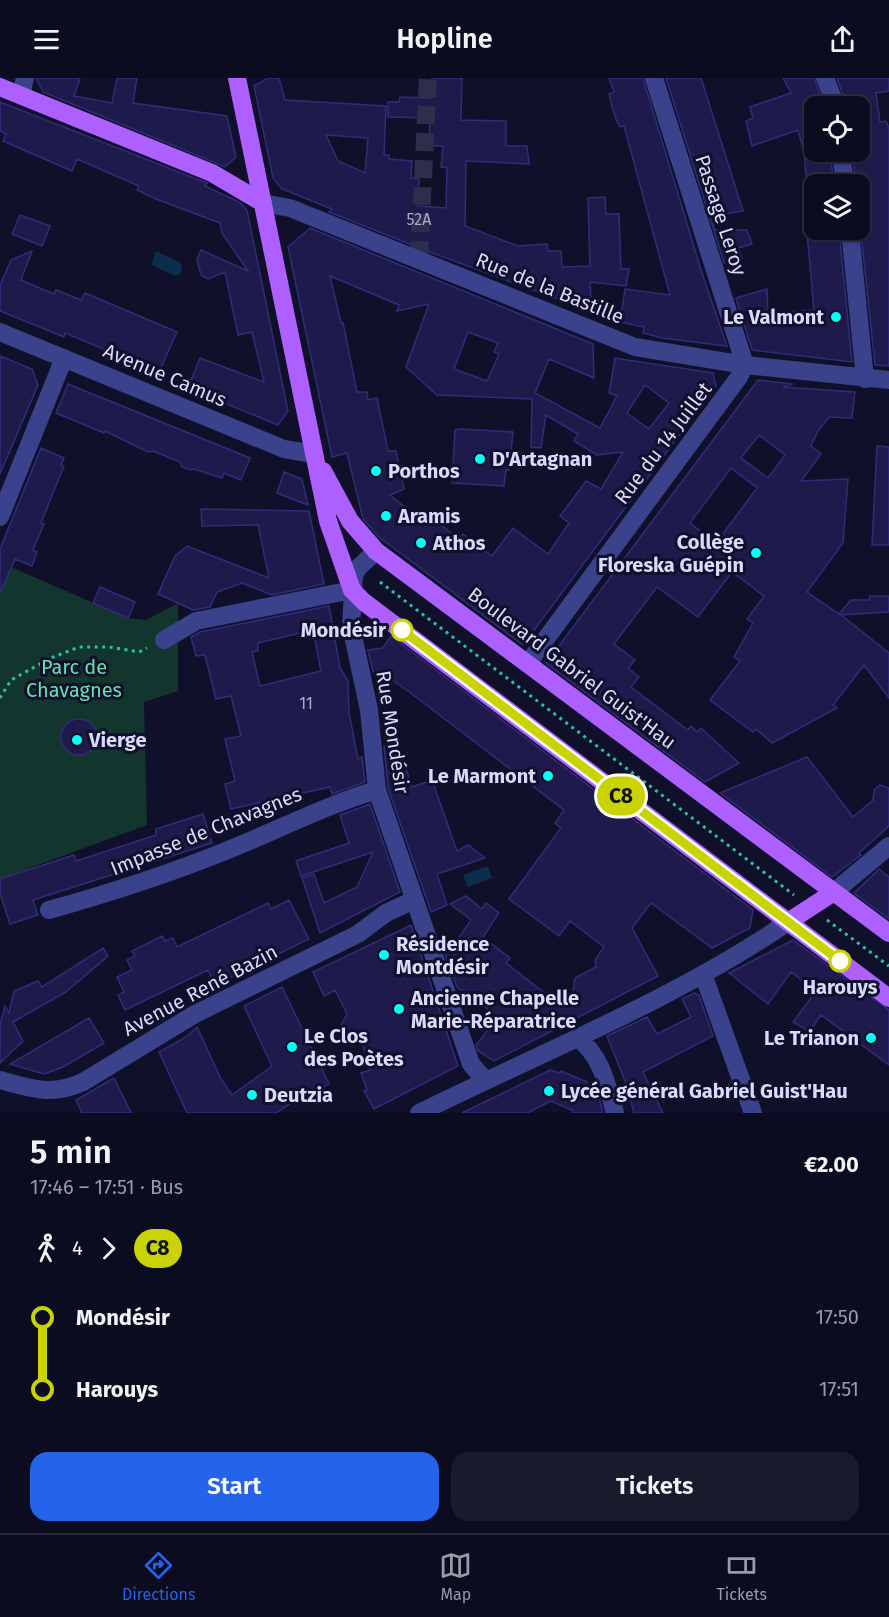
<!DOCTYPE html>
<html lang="en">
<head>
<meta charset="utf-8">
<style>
  :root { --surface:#0c0c20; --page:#1a1a2d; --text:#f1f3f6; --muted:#9a9ba5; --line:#2c2c3e; --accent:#2563eb }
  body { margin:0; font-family:"Fira Sans",sans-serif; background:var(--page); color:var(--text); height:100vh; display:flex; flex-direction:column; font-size:22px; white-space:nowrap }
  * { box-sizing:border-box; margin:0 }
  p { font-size:20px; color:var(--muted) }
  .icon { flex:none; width:33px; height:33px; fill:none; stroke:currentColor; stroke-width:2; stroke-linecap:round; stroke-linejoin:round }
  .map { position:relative; height:1035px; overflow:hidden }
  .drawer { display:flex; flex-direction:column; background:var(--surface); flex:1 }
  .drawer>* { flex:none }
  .badge { padding:0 12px; border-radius:20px; font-size:21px; line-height:39px }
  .tools { position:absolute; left:804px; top:18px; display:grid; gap:12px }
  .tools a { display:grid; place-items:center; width:66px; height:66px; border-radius:12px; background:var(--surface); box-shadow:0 2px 4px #0004,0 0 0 2px var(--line); font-size:30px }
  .map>.badge { position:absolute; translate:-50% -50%; box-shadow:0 0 0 3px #fff }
  .legs { display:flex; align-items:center; gap:9px; height:66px; padding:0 30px; font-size:20px }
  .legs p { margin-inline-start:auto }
  .overview { display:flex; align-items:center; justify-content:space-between; height:102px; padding:0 30px }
  h1 { font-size:33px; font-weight:600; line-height:45px }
  .cta { display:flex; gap:12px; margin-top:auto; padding:12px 30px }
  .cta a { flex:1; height:69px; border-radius:18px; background:var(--accent); color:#fff; font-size:24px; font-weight:600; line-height:69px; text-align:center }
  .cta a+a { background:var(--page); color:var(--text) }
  ul { padding:0 30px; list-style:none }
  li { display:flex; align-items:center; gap:21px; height:72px; font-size:22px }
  li i { display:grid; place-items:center; width:9px; height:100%; margin:0 8px; background:currentColor }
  li i::after { content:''; width:15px; height:15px; margin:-8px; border:4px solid; border-radius:50%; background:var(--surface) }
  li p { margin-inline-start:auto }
  li:first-child i { background:linear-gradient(#0000 50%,currentColor 0) }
  li:last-child i { background:linear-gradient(currentColor 50%,#0000 0) }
  header { display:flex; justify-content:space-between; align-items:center; height:78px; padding:0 30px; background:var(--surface); font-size:27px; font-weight:600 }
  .tabs { display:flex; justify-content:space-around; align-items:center; height:84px; border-top:2px solid var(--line); background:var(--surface); font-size:16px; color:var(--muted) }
  .tabs a { display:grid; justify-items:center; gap:3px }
  .tabs .active { color:var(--accent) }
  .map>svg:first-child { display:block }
  .green { fill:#12352e }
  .water { fill:#0b2d4e }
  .building { fill:#1e1b4c; stroke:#312c79; stroke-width:1.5; fill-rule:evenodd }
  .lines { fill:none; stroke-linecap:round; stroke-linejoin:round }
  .minor-tunnel { stroke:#2e2e4a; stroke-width:18; stroke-dasharray:18 9; stroke-linecap:butt }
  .path { stroke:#2cc0a2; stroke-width:3; stroke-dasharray:3 4.5; stroke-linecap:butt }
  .minor { stroke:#39428b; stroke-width:18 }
  .major { stroke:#ad60ff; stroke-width:18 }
  .line-1-casing { stroke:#fff; stroke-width:14 }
  .line-1 { stroke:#c8d300; stroke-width:9 }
  .poi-dot { fill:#05fff4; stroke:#10102a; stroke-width:2 }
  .stop-1-dot { fill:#fff; stroke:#c8d300; stroke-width:3 }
  .labels { text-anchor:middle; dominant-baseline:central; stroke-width:6; stroke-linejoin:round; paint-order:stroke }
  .number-label { font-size:16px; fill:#aaaad2 }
  .street-label { font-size:20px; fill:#d9daff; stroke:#10102a }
  .poi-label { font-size:20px; font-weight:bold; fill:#d9daff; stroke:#10102a; text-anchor:start }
  .stop-label { font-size:20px; font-weight:bold; fill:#d9daff; stroke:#10102a; text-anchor:end }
  .park-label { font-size:20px; fill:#60e4b0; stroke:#10102a }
</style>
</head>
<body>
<header><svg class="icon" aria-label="menu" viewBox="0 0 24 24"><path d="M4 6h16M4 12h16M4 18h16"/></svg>Hopline<svg class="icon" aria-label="share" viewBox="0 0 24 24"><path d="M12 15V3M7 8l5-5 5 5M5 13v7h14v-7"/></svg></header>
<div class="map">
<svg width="889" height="1035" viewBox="0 0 889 1035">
  <rect width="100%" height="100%" fill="#10102a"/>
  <path class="green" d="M0 489H11L128 540 146 542 178 525V613L144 624 147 747 0 801Z"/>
  <path class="water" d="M156 173 181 185 182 194 176 198 151 187Z
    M488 788 492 800 468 809 463 797Z"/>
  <path class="building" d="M36 0H80L74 18 112 25 117 0H137L133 25 227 38 236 79 225 89 43 14Z
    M268 0H279L285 22 386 28 384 77H389V81L412 83 411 100H419L418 128 446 130 447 90 441 89 443 68H429L430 40 388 39V24H399L400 19 431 20 432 0H462L461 42 506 43V68H527L529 86 466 83 465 148 518 168 547 166 548 173H561L562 189 590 188 588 120 605 119 606 136H619L621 191H629L626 208 590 204 592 235 574 228V219L555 220 427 173 329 134 332 131 282 111 273 100 254 8ZM326 57 368 60 365 95 338 83Z
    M609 0H643L701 192 727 268 662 260 643 255 644 249 620 244 625 211 670 217 624 48 620 49 617 44 612 29 609 16 614 14Z
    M666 0H701L743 133 713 138 714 152H747L752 166 738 170 742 180 724 185Z
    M783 0H814L824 28H814V74H830L834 106H807L804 74 798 52 752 68 746 43 753 40 750 29 791 15Z
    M837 0H889V13L876 15 880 44 886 43 889 50V288L875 287 860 146V106H856L852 74H860V28H847Z
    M0 24 207 105 205 108 239 124 247 132 288 333 278 347 188 310 200 280 264 304 252 254 238 257 225 194 208 201 201 197 197 182 201 172 248 193 222 155 220 145 156 121 137 112 139 108 77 81 72 93 3 63 6 56 0 53Z
    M20 137 50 148 42 168 12 156Z
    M310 150 593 266 594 300 549 281 535 315 600 350 617 318 609 315 615 280 713 295 716 308 523 567 380 460 363 441 347 375 332 379 288 169ZM330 198 399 227 397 233 429 226 406 289 437 317 532 321 531 369 541 370 546 337 578 356 574 363 597 377 623 374 601 411 586 403 560 438 569 445 548 476 513 450 492 478 463 456 459 461 424 434 417 439 390 417 404 411 396 373H388L377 320 368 322 367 314H357L343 245H341ZM468 254 498 265 494 274 499 276 487 303 454 291ZM645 307 669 325 649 351 627 335Z
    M823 152H839L852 284 752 272 736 220 767 211 768 235 814 232 807 155Z
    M32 173 21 202 54 216 56 212 81 222 85 215 177 254 159 294 65 255 64 259 0 233V207L11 182Z
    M0 278 32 291 38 307 0 396Z
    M758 302 793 306 783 309 855 314 852 340 829 339 818 353 811 368 821 376 801 403 848 401 843 465 807 514 839 536 851 522H869L870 518H889V534L841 537 889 575V620L864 587 833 627 837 630 772 665 756 651 753 654 710 622 740 583 734 579 753 545 747 541 764 518 732 494 698 539 657 509 614 566 635 582 628 590 639 599 631 609 688 652 691 648 697 654 701 650 739 685 705 704 546 585ZM759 357 785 377 768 400 741 380ZM731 390 757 410 716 465 690 445Z
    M68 306 250 380 241 402 224 395 222 400 194 391 191 392 182 389 180 384 153 373 148 374 105 353 104 355 56 335Z
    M460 351 513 354 509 392H506L504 408 452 405 455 352Z
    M877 368 889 369V467H872Z
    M41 370 64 380 61 387 64 388 41 445 44 446 33 472 37 474 32 488 15 481 0 515V471Z
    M284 394 302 401 308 427 277 415Z
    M201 431 309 433 324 506 272 517 242 505 217 514 210 529 193 532 158 516 175 478 187 468 269 500 258 447 202 448Z
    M100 509 135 524 128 540 93 525Z
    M329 528 340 590 348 603 349 635 358 681 362 679 365 704 332 716 330 709 231 731 225 706 235 703 225 661 241 658 231 618 216 621 205 577 196 578 191 559 200 554ZM313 552 321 593 260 608 252 574 258 573V565Z
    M391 558 753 832 750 850 712 870 651 825 632 850 658 898 494 983 478 973 476 967 498 939 457 909 442 868 458 861 471 842 450 826 466 818 482 831 486 825 499 835 483 859 510 880 506 885 561 928 573 914 575 900 596 889 595 882 604 869 570 843 559 858 509 821 561 750 555 745 564 732 408 613 379 593 373 594 368 572 383 570Z
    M61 659a18 18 0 1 1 36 0a18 18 0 1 1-36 0Z
    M388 667 398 683 403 681 412 709 432 702 457 773 468 767 485 780 437 796 447 827 431 834 388 710 384 668Z
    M807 679 853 739 873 722 874 712 880 707 889 710V748L859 775 861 777 832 799 720 715Z
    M370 726 400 814 320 855 302 800 314 796 324 825 357 809 373 774 301 798 296 783 349 765 340 737Z
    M203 736 212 765 33 822 38 837 10 846 0 815V801L74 777 76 783 156 757V751Z
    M879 791 889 799V841L854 815Z
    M289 822 309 861 215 907 208 892 125 932 118 917 124 914 117 899 132 892 127 882 135 878 132 873 162 858 165 863 173 860 177 869 268 825 271 831Z
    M411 847 458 988 374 1031 364 1013 367 1012 361 995 370 992 360 957 353 959 342 955 341 947 347 936 335 912 324 918 313 894Z
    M793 862 889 932V987L821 937 810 954 793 944 816 913 791 894 768 926 729 895Z
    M103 870 108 878 66 914 13 944 23 963 0 985V947L5 928 9 935 14 913 38 903 42 909Z
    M282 909 329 1006 299 1020 276 1035H187L159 974 186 959 197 949 221 1001 232 1017 272 988 244 928Z
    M694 915 699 917 713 958 643 994 663 1035H634L625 1003 607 958 647 939 657 956 691 939 682 921Z
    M89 940 104 965 63 989 44 996 10 986Z
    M550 992 560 995 561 993 587 1004 586 1007 597 1011 603 1035H573L572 1032 551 1023 527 1035H462Z
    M114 1000 131 1035H82L76 1022Z"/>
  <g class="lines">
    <path class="minor-tunnel" d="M419 181 428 0"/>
    <path class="path" d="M380 504 794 817
      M0 620 11 602 51 580 79 569H109L139 574 147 570
      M827 842 889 888"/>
    <path class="minor" d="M825 0 836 28
      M21 17 25 0
      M841 74 845 106
      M263 125 290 130 635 269 745 287 889 302
      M850 152 865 301
      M0 254 284 371 314 376
      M0 439 64 280
      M376 473 359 489 354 497 351 548 369 632 377 712 471 986 485 1002
      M164 562 196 543 352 512
      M528 585 739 299 745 287 654 0
      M834 814 889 768
      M49 832C110 815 169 796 228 772 278 752 326 727 377 712
      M703 896 753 1035
      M578 960C602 979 607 1007 615 1035
      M0 1002C31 1011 53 1018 83 1004L195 936 358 856 386 835 414 822
      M419 1035C542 974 674 922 788 844"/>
    <path class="major" d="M237 0 328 443 352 512 364 524 889 920
      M0 9 212 95 263 125
      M323 393 350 443 376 473 889 855
      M788 844 834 814"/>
  </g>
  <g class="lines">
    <g class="line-1-casing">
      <path id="line-1" d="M402 552 840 883"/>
    </g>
    <use href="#line-1" class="line-1"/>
  </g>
  <g class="poi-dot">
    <circle cx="836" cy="239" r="6"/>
    <circle cx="480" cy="381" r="6"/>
    <circle cx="376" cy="393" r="6"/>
    <circle cx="386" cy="438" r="6"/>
    <circle cx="421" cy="465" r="6"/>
    <circle cx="756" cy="475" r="6"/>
    <circle cx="77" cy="662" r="6"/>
    <circle cx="548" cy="698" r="6"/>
    <circle cx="384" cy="877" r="6"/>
    <circle cx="399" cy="931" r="6"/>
    <circle cx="871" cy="960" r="6"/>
    <circle cx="292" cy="969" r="6"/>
    <circle cx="549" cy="1013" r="6"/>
    <circle cx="252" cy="1017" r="6"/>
  </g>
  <g class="stop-1-dot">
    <circle cx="402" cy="552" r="10"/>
    <circle cx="840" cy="883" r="10"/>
  </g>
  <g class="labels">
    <g class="number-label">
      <text x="419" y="141">52A</text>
      <text x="306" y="625">11</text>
    </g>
    <g class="street-label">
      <text transform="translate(721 137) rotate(72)">Passage Leroy</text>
      <text transform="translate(550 210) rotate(22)">Rue de la Bastille</text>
      <text transform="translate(165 297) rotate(23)">Avenue Camus</text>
      <text transform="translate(663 365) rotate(-53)">Rue du 14 Juillet</text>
      <text transform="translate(572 590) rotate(37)">Boulevard Gabriel Guist'Hau</text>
      <text transform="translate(393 654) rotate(81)">Rue Mondésir</text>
      <text transform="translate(206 753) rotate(-22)">Impasse de Chavagnes</text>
      <text transform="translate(200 912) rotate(-28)">Avenue René Bazin</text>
    </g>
    <g class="poi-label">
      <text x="824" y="239" text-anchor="end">Le Valmont</text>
      <text x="492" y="381">D'Artagnan</text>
      <text x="388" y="393">Porthos</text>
      <text x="398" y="438">Aramis</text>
      <text x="744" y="464" text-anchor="end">Collège<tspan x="744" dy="23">Floreska Guépin</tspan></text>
      <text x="433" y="465">Athos</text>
      <text x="89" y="662">Vierge</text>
      <text x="536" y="698" text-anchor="end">Le Marmont</text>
      <text x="396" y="866">Résidence<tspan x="396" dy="23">Montdésir</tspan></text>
      <text x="411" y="920">Ancienne Chapelle<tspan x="411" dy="23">Marie-Réparatrice</tspan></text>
      <text x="304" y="958">Le Clos<tspan x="304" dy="23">des Poètes</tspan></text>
      <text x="859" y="960" text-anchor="end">Le Trianon</text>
      <text x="561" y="1013">Lycée général Gabriel Guist'Hau</text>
      <text x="264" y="1017">Deutzia</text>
    </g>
    <g class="stop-label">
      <text x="386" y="552">Mondésir</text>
      <text x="840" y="909" text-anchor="middle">Harouys</text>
    </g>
    <g class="park-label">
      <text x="74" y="589">Parc de<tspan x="74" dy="23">Chavagnes</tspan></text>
    </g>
  </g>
</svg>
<div class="tools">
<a><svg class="icon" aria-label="locate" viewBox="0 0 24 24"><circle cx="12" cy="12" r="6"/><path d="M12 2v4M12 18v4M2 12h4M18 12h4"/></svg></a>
<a><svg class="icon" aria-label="layers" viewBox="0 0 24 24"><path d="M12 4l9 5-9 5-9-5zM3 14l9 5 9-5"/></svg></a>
</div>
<b class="badge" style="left:621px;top:718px;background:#c8d300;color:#111">C8</b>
</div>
<section class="drawer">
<div class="overview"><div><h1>5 min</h1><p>17:46 – 17:51 · Bus</p></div><b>€2.00</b></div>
<div class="legs"><svg class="icon" aria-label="walk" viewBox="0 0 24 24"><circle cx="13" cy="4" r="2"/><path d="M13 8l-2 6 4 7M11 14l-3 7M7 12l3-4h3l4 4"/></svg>4<svg class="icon" aria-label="forward" viewBox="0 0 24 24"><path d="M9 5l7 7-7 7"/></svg><b class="badge" style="background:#c8d300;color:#111">C8</b></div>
<ul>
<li><i style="color:#c8d300"></i><b>Mondésir</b><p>17:50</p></li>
<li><i style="color:#c8d300"></i><b>Harouys</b><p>17:51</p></li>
</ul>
<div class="cta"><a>Start</a><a>Tickets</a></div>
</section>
<nav class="tabs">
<a class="active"><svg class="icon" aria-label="directions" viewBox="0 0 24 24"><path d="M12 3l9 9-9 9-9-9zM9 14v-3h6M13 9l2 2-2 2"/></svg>Directions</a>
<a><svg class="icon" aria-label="map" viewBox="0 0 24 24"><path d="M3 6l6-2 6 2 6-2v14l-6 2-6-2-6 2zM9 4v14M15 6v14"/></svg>Map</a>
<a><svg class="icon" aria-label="tickets" viewBox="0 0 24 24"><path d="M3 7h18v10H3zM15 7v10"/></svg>Tickets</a>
</nav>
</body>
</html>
